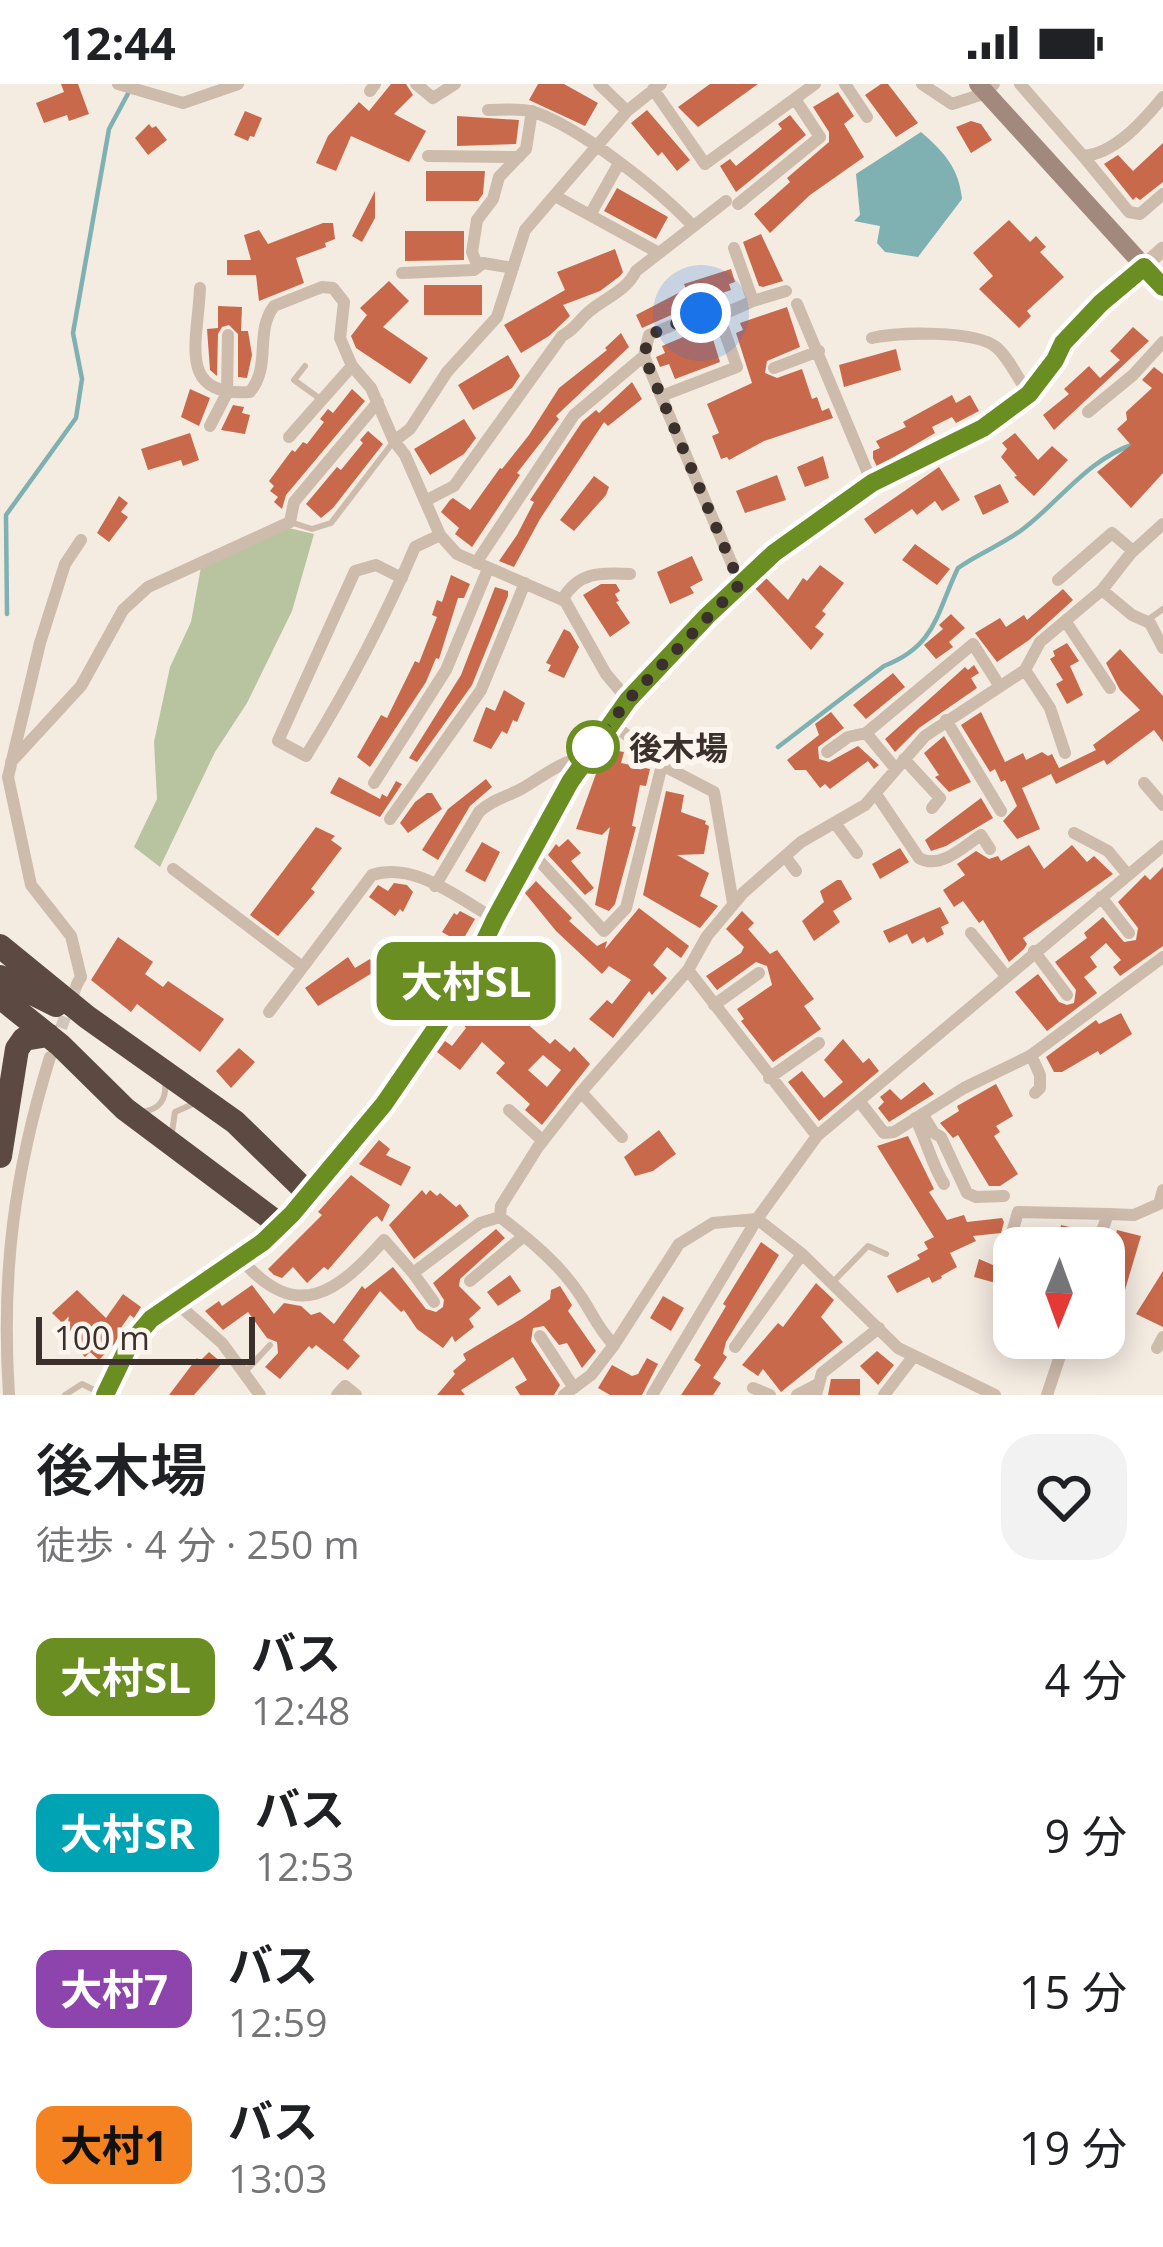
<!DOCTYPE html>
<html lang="ja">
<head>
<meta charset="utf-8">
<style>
  :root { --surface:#fff; --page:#f2f2f2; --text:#202124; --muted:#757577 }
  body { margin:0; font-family:"Open Sans","Noto Sans JP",sans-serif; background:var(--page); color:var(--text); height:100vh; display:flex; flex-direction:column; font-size:45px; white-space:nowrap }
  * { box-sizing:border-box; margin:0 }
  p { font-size:39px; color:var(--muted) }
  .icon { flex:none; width:66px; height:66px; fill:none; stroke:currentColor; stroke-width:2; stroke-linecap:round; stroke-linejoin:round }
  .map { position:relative; height:1311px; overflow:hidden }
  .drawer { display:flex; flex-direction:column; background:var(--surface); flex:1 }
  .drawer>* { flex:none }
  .badge { padding:0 24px; border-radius:18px; font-size:42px; line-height:78px }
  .needle { width:78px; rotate:181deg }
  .buttons { position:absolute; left:993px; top:1143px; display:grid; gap:24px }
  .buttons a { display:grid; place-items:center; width:132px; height:132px; border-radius:24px; background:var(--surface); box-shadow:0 6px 30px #0003; font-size:60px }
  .scale { position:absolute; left:36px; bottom:30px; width:219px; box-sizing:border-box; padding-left:12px; border:6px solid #3b302b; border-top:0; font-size:33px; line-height:42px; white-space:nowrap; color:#3b302b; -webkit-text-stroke:9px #fbf5ee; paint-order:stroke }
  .you { position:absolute; width:60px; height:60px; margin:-30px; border:9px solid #fff; border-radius:50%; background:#1a73e8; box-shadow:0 0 0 18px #1a73e833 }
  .map>.badge { position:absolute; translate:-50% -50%; box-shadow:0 0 0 6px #fff }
  .round { display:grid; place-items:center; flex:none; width:126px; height:126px; border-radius:36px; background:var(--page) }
  .head { display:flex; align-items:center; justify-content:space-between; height:204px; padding:0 36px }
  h1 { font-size:57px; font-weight:600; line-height:90px }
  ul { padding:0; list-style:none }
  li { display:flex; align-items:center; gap:36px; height:156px; padding:0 36px }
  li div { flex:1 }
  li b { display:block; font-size:45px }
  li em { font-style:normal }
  li .badge { min-width:132px; font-weight:700; text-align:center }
  .status { display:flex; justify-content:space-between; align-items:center; height:84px; padding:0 60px; background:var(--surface); direction:ltr }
  .status svg { height:33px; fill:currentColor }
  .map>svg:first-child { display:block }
  .green { fill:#b8c4a0 }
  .water { fill:#7fb0b2 }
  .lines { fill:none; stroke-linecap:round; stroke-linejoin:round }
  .stream { stroke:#7fb0b2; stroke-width:4.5 }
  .building { fill:#c8694b; fill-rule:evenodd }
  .minor-tunnel { stroke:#cfc6bd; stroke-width:12; stroke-dasharray:12 6; stroke-linecap:butt }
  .service { stroke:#cdbbac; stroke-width:6 }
  .minor { stroke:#cdbbac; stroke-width:12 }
  .tertiary { stroke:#cdbbac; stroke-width:15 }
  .secondary { stroke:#a18a7d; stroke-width:18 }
  .motorway { stroke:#5c4a42; stroke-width:24 }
  .line-casing { stroke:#fff; stroke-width:27 }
  .line { stroke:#6b8e23; stroke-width:18 }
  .walk { stroke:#3b302b; stroke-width:12; stroke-dasharray:0 21.6 }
  .stop-dot { fill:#fff; stroke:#6b8e23; stroke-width:6 }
  .labels { text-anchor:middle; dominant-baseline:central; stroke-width:12; stroke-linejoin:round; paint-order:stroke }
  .stop-label { font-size:33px; font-weight:bold; fill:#3b302b; stroke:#fbf5ee; text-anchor:start }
</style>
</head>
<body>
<div class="status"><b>12:44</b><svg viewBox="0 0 49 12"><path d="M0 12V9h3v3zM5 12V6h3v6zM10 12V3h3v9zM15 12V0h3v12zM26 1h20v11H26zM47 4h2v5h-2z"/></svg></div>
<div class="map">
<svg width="1163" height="1311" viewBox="0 0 1163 1311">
  <rect width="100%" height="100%" fill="#f4ebe1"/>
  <path class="green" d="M280 442 314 450 292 527 247 619 215 668 160 783 134 763 157 715 154 658 170 583 191 538 201 483Z"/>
  <path class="water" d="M921 48C944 68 959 84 962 115L918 173 885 168 877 159 880 142 854 137 860 131 856 90Z"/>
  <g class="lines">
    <path class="stream" d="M7 530 6 431 76 334 82 295 73 249 109 45 131 4
      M778 663 884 582C936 562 936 530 958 484 979 469 1002 461 1023 445 1061 416 1087 376 1134 360"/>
  </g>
  <path class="building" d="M61 0H78L89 30 69 37 67 31 44 39 36 19 64 8Z
    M391 0H406L413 11 394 30 426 47 409 78 351 52 336 87 316 79 328 52 359 18 369 27Z
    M538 0H564L598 19 585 42 529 16Z
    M710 0H758L698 43 678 23Z
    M881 0H888L918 39 896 53 865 11Z
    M838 8 854 32 844 40 864 73 810 111 770 149 754 130 790 98 787 94 829 58V48L813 23Z
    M647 26 690 76 677 87 662 68 658 72 631 39Z
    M245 27 262 34 254 53 250 52 248 57 234 51Z
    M790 31 806 51 736 108 720 82 730 75 736 82 782 45 778 40Z
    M457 32 519 36 516 60 457 62Z
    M971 37 981 40 992 56 971 69 956 43Z
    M149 40 152 44 156 42 167 56 148 71 135 54Z
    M1163 59V98L1140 116 1136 113 1133 116 1104 80 1118 71 1133 87Z
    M426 87H485L483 110 478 117H426Z
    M617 104 668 133 656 155 604 127Z
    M375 107V134L362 158 352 152Z
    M1009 136 1030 158 1036 152 1046 163 1040 168 1064 193 1027 227 1031 232 1019 244 979 205 993 192 973 169Z
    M323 139H333L335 155 325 159 326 163 296 174 304 199 259 217 256 191H227V176H251L244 151 259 146 268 160Z
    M405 147H464V176L405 177Z
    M761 150 783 197 763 203 759 202 743 158Z
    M615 165 623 188 620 192 600 207 563 221 570 232 549 252 521 269 504 241 565 206 557 188Z
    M731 185 735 198 729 200 731 206 716 211 715 207 685 219 687 224 642 244 636 231 686 205 684 200Z
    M389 197 409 217 383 243 428 274 410 300 356 264 351 252 367 231 360 224Z
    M424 201H482V231H424Z
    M218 222 242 223 241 247H248L252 271 247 294 238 293V250L229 241 222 243 218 250 217 292 210 286 207 245 218 244Z
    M787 223 800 263 767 277 765 289 777 294 802 285 812 315 817 313 822 327 829 324 833 334 764 357 729 376 727 373 721 375 712 352 719 349 707 320 752 299 736 249 743 246 740 239Z
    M709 242 720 278 675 295 669 280 660 283 656 273 665 269 662 262Z
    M1133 243 1149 257 1054 346 1043 331 1069 310 1064 305 1089 282 1100 294 1120 276 1110 267Z
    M621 249 629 263 556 332 559 335 517 389 520 391 472 463 455 450 459 444 441 428 450 416 453 414 470 426 500 384 502 385 529 351 559 304 607 266 605 264Z
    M896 265 901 286 844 303 839 281Z
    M508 271 520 292 512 304 473 326 458 301Z
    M1154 283 1163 290V389L1131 424 1097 388 1131 361 1117 345 1127 336 1126 328 1152 304 1142 296Z
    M632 298 642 315 608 342 604 338 540 435 514 483 499 477 517 451 534 418 530 416 582 338 596 326 599 329Z
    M190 305 210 314 199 342 181 333Z
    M352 305 365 317 286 411 282 425 274 418 278 413 270 407 274 402 269 397 292 366 295 368 303 358 307 360 324 338 320 335 328 325 333 329Z
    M952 311 956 319 970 311 979 327 956 339 952 333 932 343 935 349 877 383 873 374V367L880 364 876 357 906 343 903 338Z
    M233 321 244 323 242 329 250 331 245 350 221 346Z
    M464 335 476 354 464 370 430 391 414 365Z
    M368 347 383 360 333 424 321 434 306 420 337 383 341 386 363 359 360 356Z
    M190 349 199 376 183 382 181 376 148 386 141 365Z
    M1015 349 1038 376 1052 362 1068 376 1034 412 1014 393 1017 392 1001 373 1007 365 1002 359Z
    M823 372 829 394 805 403 797 383Z
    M939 383 960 416 942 427 935 417 917 431 912 425 875 450 864 435Z
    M777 391 786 416 745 429 736 407Z
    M594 392 609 403 606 411 574 447 560 436Z
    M1000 400 1009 418 983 431 974 412Z
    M119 412 128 419 121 428 128 433 109 458 97 449Z
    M915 460 950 485 937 501 902 476Z
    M692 472 703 496 690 503 694 509 670 520 657 488Z
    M820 481 844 499 822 527 826 530 815 543 824 550 811 566 755 504 766 494 788 516 803 494 807 497Z
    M451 491 470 500 464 514H458L439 575 436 574 426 598 370 683 357 673 381 631 387 634 415 577 419 579 437 533 432 531 437 516 442 518Z
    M601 500H616L620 507 615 510 619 517 616 518 630 539 610 553 583 511Z
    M495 503 508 507V512L472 601 417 678 409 674 461 591Z
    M1063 505 1073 516 1029 556 997 578 975 549 1000 534 1006 543 1024 531 1027 536Z
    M951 530 965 544 949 558 953 563 936 575 924 561 943 545 939 541Z
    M564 545 570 548 579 563 564 594 548 587 551 581 546 579Z
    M1067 559 1079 577 1070 582 1083 611 1067 620 1056 600 1063 596 1050 575 1055 572 1053 567Z
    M1120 565 1163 612V658L1154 646 1107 681 1104 676 1056 700 1051 690 1022 704 1040 745 1017 755 1003 737 1017 722 1005 696 1001 698 995 685 990 688 961 641 981 628 1005 678 1023 669 1026 676 1042 668 1048 672 1052 670 1059 684 1096 666 1093 661 1140 626 1120 606 1106 579Z
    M974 581 979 589 971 594 977 604 919 644 895 668 885 655 965 583 968 586Z
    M893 589 905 603 866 635 853 621Z
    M504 606 525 619 517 638 513 636 507 650 502 647 491 665 473 657 486 623 495 627Z
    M831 628 844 644 818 663 819 675 829 678 858 662 879 681 874 685 868 677 830 705 825 700 820 704 806 686H795L787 676 819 651 815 640Z
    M944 652 971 698 949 708 935 693 939 691 924 669Z
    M605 665 624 668 621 679 650 685 646 702 640 701 632 742 636 743 615 820 609 827 595 821 610 743 602 751 576 745Z
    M339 693 380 715 382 710 387 713 396 697 402 700 380 733 330 709Z
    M486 695 492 703 470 722 438 776 422 766 448 725Z
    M666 707 684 711 681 728 706 737 705 740 709 742 704 770 677 771 709 789 700 812 718 822 700 844 643 811Z
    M427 709H432L442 725 408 749 400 739 415 718Z
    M981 714 993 734 946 762 931 767 925 756Z
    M316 743 335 752 331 756 342 764 311 805 315 808 278 852 250 831Z
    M568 755 581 769 571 777 594 804 585 811 548 771 556 760 559 763Z
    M482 758 500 768 485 798 465 787Z
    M1029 761 1044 785 1072 761 1087 778 1094 772 1113 790 1023 854 1027 860 1024 865 1009 878 983 836 979 839 963 817 954 823 943 806 965 791 957 780 976 767 989 775 998 772 1001 777Z
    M900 764 909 778 880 795 872 780Z
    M1163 783V862L1120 892 1113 883 1121 876 1106 859 1090 873 1097 883 1084 893 1097 909 1047 947 1015 908 1038 890 1059 918 1067 921 1074 919 1076 906 1055 878 1087 854 1084 849 1103 833 1124 858 1136 856 1138 844 1118 818 1145 791 1150 796Z
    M837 796H841L852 815 833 827 840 838 814 857 802 837 824 818 820 807Z
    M536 797 572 834 569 837 597 862 607 857 605 865 639 824 689 862 681 874 667 863 653 881 667 894 652 911 649 907 613 954 589 935 607 916 612 920 631 896 609 882 602 890 556 847 525 809Z
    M394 799 407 801 413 808 403 828 400 825 395 832 369 813 378 801 388 807Z
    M940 823 949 839 941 843 944 850 927 859 924 853 912 860 907 850 889 859 883 847Z
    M460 827 475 835 461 859 442 848 454 829 457 831Z
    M742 827 754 839 748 845 770 870 777 866 814 915 804 922 821 945 773 978 741 937 744 935 737 925 772 901 767 882 756 878 717 906 706 892 741 869 744 863 726 845Z
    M118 853 153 878 145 890 163 903 168 897 224 935 200 968 137 920 131 928 91 896Z
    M348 873 355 884 370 875 377 886 318 922 305 904Z
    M499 884 515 894 512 898 538 922 524 937 550 960 555 955 570 968 574 963 590 980 542 1041 525 1026 530 1020 496 989 505 979 482 958 460 986 437 968 445 957 452 962 466 944 459 935 468 924 473 929 483 925 494 937 506 932V922L495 907 497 903 490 898ZM543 971 561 986 547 1003 528 986Z
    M1121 929 1132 950 1100 971 1098 967 1062 988H1054L1046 973 1096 936 1099 940Z
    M843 955 863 979 869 974 879 987 819 1037 788 998 802 987 824 1014 843 998 824 976Z
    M239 964 255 978 231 1004 216 987Z
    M924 998 934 1010 889 1038 878 1024 884 1018 880 1013 890 1005 901 1016Z
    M996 1000 1013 1032 996 1042 1000 1048 994 1052 1018 1090 1000 1102H989L958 1051 953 1054 940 1039 959 1027 957 1022Z
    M659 1046 676 1070 653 1087 635 1092 624 1073Z
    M908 1052 934 1105 929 1108 947 1136 964 1131 967 1138 1002 1134 1004 1138 1001 1149 973 1152 976 1157 950 1169 957 1183 941 1192 942 1194 932 1199 929 1193 897 1209 887 1192 920 1175 917 1171 928 1165 924 1158 934 1153 877 1062Z
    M379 1056 390 1065 386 1071 411 1083 401 1102 359 1080Z
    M351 1091 390 1121 382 1138 377 1132 372 1135 328 1186 324 1183 307 1199 293 1183 282 1194 274 1191 268 1185 322 1131 318 1128Z
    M422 1106 426 1111 430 1106 437 1112 440 1109 456 1123 460 1120 469 1132 414 1175 389 1141Z
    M1061 1141 1087 1147 1083 1164 1050 1157 1053 1146 1060 1147Z
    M496 1145 505 1154 460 1195 459 1202 481 1224 469 1235 474 1243 455 1258 452 1252 443 1264 417 1245 404 1226 401 1228 380 1207 343 1256 360 1272 348 1286 316 1261 312 1265 309 1262 280 1295 265 1283 278 1269 277 1258 267 1254 248 1228 223 1246 205 1227 219 1217 222 1222 252 1201 274 1230 284 1219 301 1222 311 1231 320 1228 334 1240 362 1202 365 1205 393 1183 426 1225 436 1228 443 1223 444 1216 433 1199Z
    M1117 1146 1141 1152 1119 1226 1104 1222V1196Z
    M761 1158 779 1171 726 1258 723 1270 727 1273 713 1294 721 1299 713 1311H681L701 1281 694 1276 726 1222 723 1220Z
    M979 1175 1014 1190V1204L974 1193Z
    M1163 1187V1243L1136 1230Z
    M510 1191 521 1207 498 1222 487 1208Z
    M816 1199 834 1216 821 1233 843 1258 781 1308 763 1285 758 1292 742 1281 778 1239 783 1243Z
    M560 1202 572 1221 568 1227 596 1267 582 1284 567 1259 559 1261 544 1242 533 1244 531 1257 560 1301 554 1311H520L515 1303 527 1296 513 1273 461 1306 465 1311H437L455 1290 453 1287 466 1276 463 1270 523 1234 550 1215 551 1206Z
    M77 1206 106 1234 123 1210 141 1223 134 1234 130 1231 118 1248 121 1253 99 1276 90 1268 85 1273 73 1261 79 1255 52 1229Z
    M663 1212 684 1224 671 1247 650 1234Z
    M1020 1254H1049L1043 1274 1016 1266Z
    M877 1267 894 1281 878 1301 860 1282Z
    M209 1268 222 1279 194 1311H169L197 1274 200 1277Z
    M647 1274 658 1280 642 1311H610L598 1304 612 1281 632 1292 638 1290Z
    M831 1295H860V1311H828Z"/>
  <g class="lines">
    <path class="minor-tunnel" d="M55 961 77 900"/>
    <path class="service" d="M305 282 294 296 319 314
      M290 438 312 445 331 439 394 357
      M1149 535 1163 525
      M141 1028C160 1026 167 1015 165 997
      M172 1048 175 1028 193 1020
      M832 1199 868 1162 886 1170
      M245 1288 270 1261
      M65 1311 82 1300 100 1309"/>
    <path class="minor" d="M118 0 183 19 238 0
      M416 0 433 14 455 0
      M599 0 627 27
      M845 0 867 33
      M922 0 952 20 986 9 994 0
      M1020 0 1083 72C1115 70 1144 36 1163 13
      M653 5 705 80 815 0
      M370 7 375 0
      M488 26C502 26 521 24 534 28 581 44 659 106 693 142
      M428 72 519 73
      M1083 72 1129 128 1140 130 1163 110
      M555 112 659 169
      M738 120 820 53 795 15
      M590 131 618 81
      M478 183 472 168 477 136 493 115 499 93 526 65 532 27
      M402 189 474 186 483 179 513 184
      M200 204C198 257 176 313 250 308 272 281 254 249 274 222L322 203 333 204 344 218 340 254 352 282 371 304 394 357 405 371 440 451 457 470 565 517 606 590 628 616
      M753 217 786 207
      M797 220 872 399
      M719 232 753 217 734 164
      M872 254C897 248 975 246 996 263 1009 274 1019 296 1029 311
      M774 284 819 267
      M664 311 737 283 719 232 701 229 649 251 644 272 740 499
      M1088 328 1133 291 1163 258
      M210 342 227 309 228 251
      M289 353 352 282
      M394 357 410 345 447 288 497 233 525 146 627 27 661 0
      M425 417 454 402 562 252C577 244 579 235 591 226 607 213 627 206 636 187L726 117
      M476 479 574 331 644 272
      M402 494 376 481 355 487 278 657 306 672C348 604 384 536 415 463L440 451
      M1058 496 1112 449 1133 467
      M1102 506 1132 531 1150 539 1163 564
      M562 516C578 488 600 488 630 490
      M1066 538 1110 604
      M1025 586 1050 624 1065 669
      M946 636 1001 727
      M610 637 662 681 714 708 733 819
      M827 668 848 653 866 649
      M904 675 940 714 932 724
      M11 678 81 602 123 526 148 503 290 438 294 418 378 318
      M895 684 866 649 973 560 999 601
      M374 699 446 586 488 485
      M1144 699 1163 721
      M876 710 919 774C940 786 963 763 981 751L990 765
      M390 735 481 606 525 499
      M835 739 857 769
      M1074 749 1108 767 1128 791
      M531 768 604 847 626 824 662 681
      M785 772 796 787
      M173 785 301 882
      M435 802 479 728C493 715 507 713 523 704 545 691 561 677 586 673
      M1101 813 1129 849
      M971 849 1006 892
      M1034 867 1067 911
      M688 886 817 1052
      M469 891 497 927
      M77 900 81 893 71 852 31 801 8 693 40 559 65 480 81 456
      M714 921 759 889
      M269 928 372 791C415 777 459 815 495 835
      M1031 971 1040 991V1004L1035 1009
      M769 994 819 959
      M581 1008 622 1053
      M860 1018 884 1049 894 1048 964 1004 1030 972 1163 873
      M509 1026 543 1057
      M922 1030 934 1049 941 1053 967 1109 976 1113 1004 1112
      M915 1034C927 1057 931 1079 944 1100
      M1108 1130 1134 1131 1159 1120 1163 1106
      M500 1133C530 1156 561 1181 582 1214 593 1231 599 1246 614 1261
      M1005 1173 1018 1128 1108 1130 1096 1164
      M242 1176C297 1240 338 1208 384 1156L413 1189 480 1139 500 1133 501 1122 538 1063 581 1008 688 886 707 852 743 809 801 758 865 721 925 652 1025 586 1040 558 1102 506 1131 469 1163 440
      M413 1189 434 1218
      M470 1197 524 1152
      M173 1216 222 1259 260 1311
      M540 1252 574 1304
      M735 1263 802 1170
      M1157 1264 1163 1253
      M753 1304 770 1311
      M9 1311C1 1190 14 1089 50 973
      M337 1311 345 1302 356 1311
      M564 1311 591 1291 614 1261 679 1160 713 1139 757 1135 802 1170 898 1264 995 1311
      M652 1311 757 1135 817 1052 1163 762
      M797 1311 818 1300
      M816 1311 822 1289 879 1244
      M884 1311 913 1273
      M1047 1311 1066 1254"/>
    <path class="tertiary" d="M105 1311C119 1274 140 1240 173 1217 195 1201 221 1191 243 1175 279 1147 308 1111 337 1076 381 1023 427 968 461 908 516 811 553 701 627 617 699 536 777 455 871 400 922 369 984 353 1029 311 1044 296 1052 275 1064 258 1089 222 1131 195 1163 165"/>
    <path class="secondary" d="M978 0 1163 203"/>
    <path class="motorway" d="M0 862 87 933 235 1038 309 1110
      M0 893 56 921
      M0 913 60 961 125 1025 280 1141
      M0 1072 17 965 24 955 48 951"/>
  </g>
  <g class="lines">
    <g class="line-casing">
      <path id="line" d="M105 1311 129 1261 151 1235 263 1158 292 1130 384 1020 460 909 495 835 570 698 628 616 707 532 774 469 872 399 983 344 1029 310 1055 276 1063 259 1101 219 1144 183 1163 203"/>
    </g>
    <use href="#line" class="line"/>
    <path class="walk" d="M593 663 628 616 740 500 644 272 649 251 701 229"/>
  </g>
  <circle class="stop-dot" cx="593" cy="663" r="24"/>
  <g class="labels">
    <g class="stop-label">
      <text x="629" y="663">後木場</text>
    </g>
  </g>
</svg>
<div class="buttons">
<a><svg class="needle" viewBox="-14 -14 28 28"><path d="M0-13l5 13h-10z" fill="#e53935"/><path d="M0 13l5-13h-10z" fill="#757577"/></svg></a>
</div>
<div class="scale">100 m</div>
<div class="you" style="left:701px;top:229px"></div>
<b class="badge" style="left:466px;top:897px;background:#6b8e23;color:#fff">大村SL</b>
</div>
<section class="drawer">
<div class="head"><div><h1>後木場</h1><p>徒歩 · 4 分 · 250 m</p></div><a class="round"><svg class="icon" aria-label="heart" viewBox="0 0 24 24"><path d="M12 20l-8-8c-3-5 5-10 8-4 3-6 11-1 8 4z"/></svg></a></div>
<ul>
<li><span class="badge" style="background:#6b8e23;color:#fff">大村SL</span><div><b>バス</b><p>12:48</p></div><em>4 分</em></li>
<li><span class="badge" style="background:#00a3b4;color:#fff">大村SR</span><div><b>バス</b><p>12:53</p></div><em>9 分</em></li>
<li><span class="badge" style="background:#8e44ad;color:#fff">大村7</span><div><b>バス</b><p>12:59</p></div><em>15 分</em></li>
<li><span class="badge" style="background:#f58220;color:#111">大村1</span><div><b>バス</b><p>13:03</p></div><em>19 分</em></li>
</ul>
</section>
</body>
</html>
